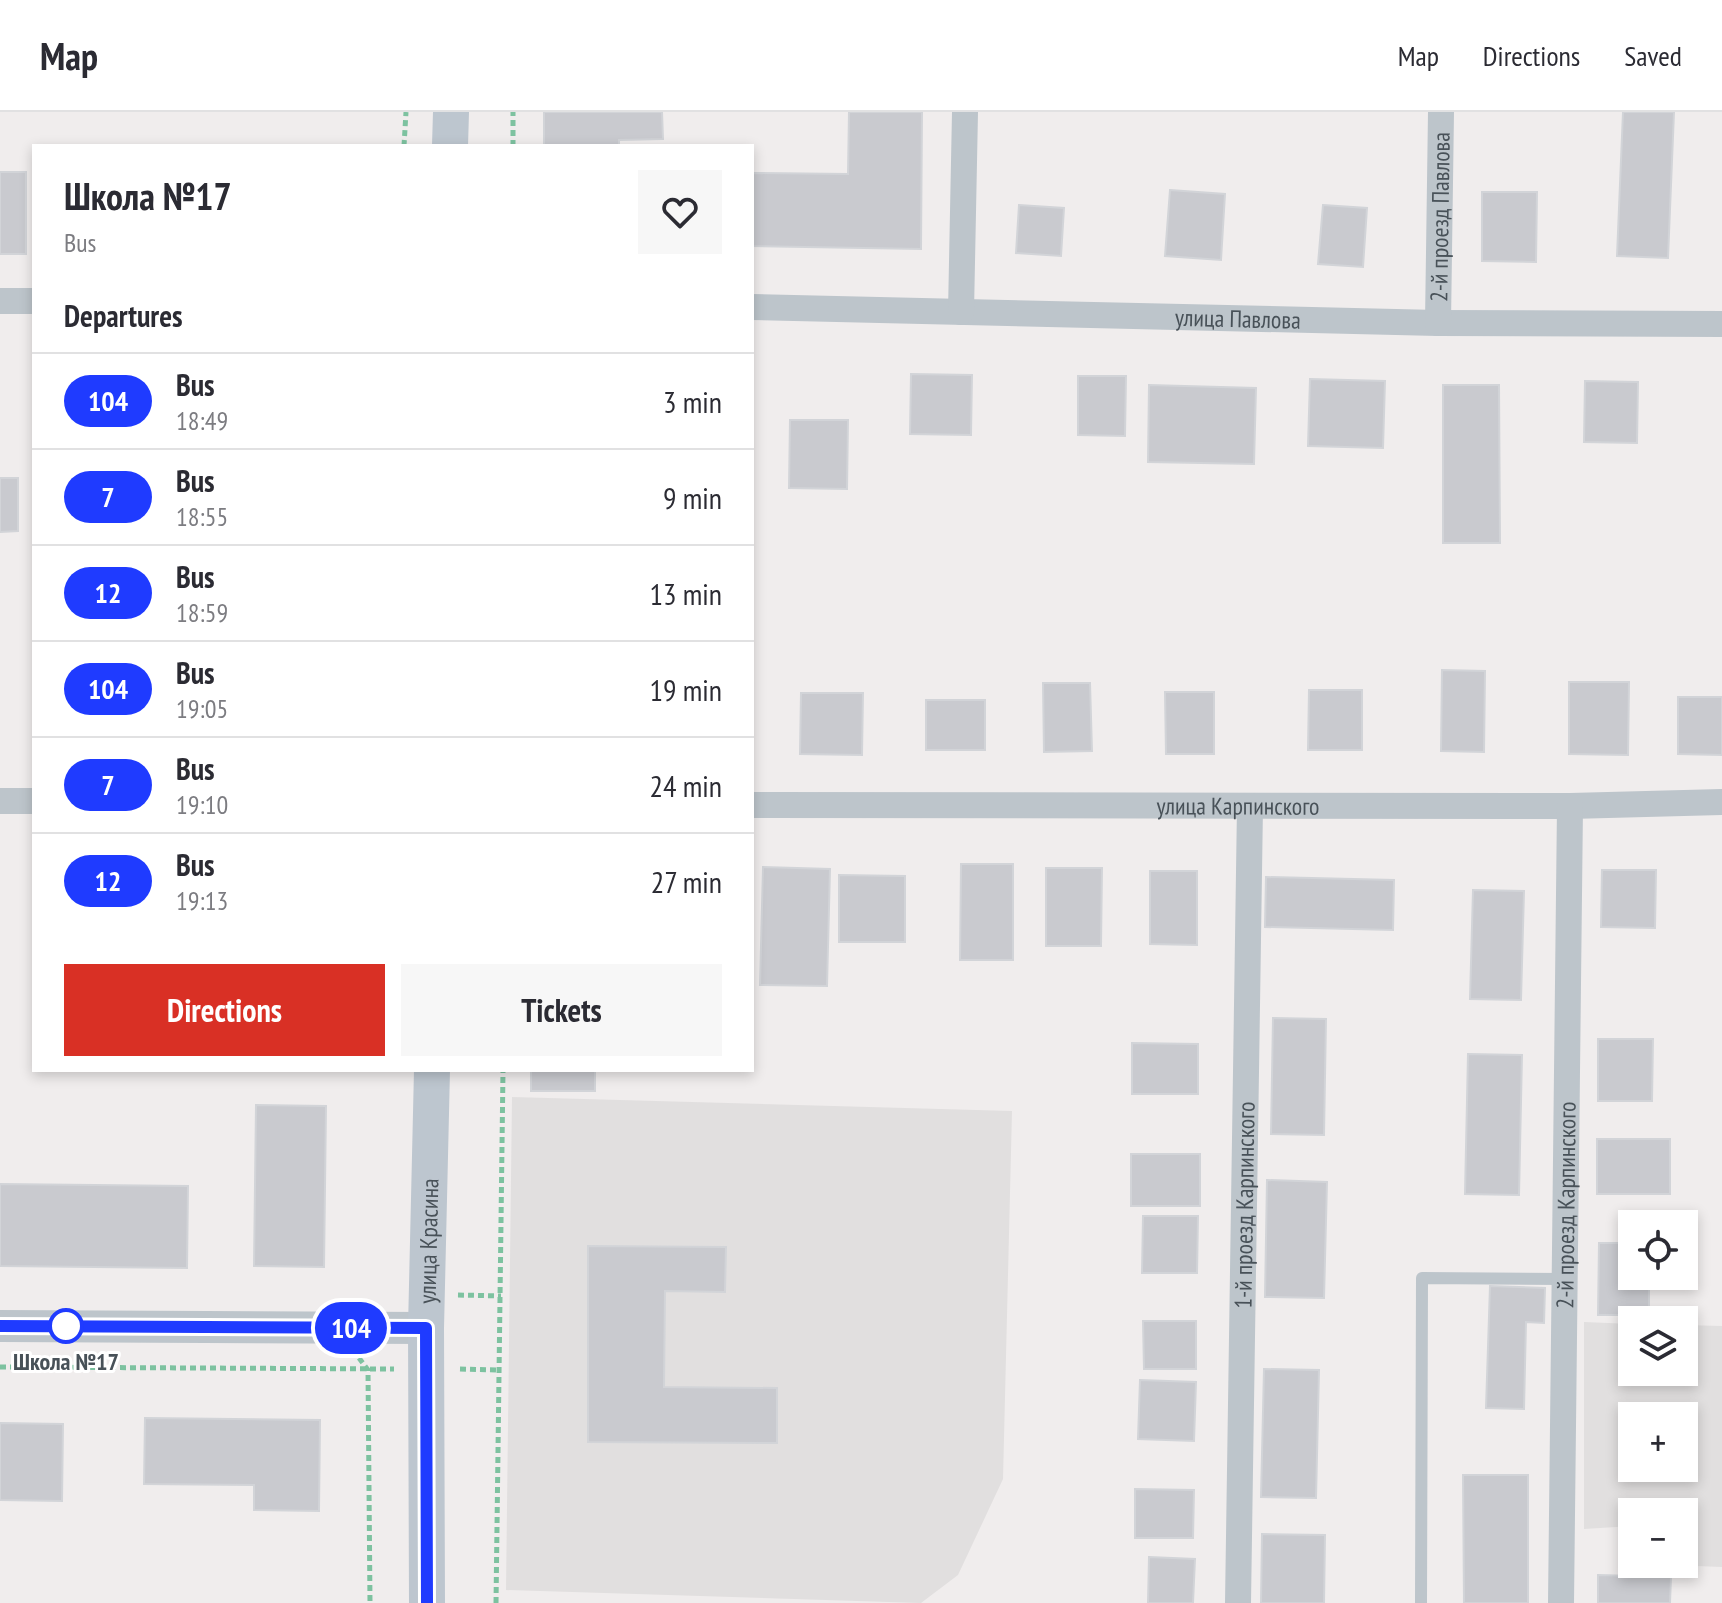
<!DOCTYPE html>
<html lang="en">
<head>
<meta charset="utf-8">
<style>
  :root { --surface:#fff; --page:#f7f7f7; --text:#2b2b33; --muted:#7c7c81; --line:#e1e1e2; --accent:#d93025 }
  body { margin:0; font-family:"PT Sans Narrow",sans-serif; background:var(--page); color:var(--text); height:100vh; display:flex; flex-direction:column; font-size:30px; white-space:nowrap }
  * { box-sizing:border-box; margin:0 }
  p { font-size:26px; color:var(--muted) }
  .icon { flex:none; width:44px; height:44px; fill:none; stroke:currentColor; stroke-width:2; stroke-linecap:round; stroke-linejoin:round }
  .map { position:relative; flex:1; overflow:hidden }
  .details { position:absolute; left:32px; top:32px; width:722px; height:928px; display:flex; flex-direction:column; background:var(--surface); border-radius:0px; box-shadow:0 4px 12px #0003 }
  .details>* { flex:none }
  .badge { padding:0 16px; border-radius:26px; font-size:28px; line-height:52px }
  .fabs { position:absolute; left:1618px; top:1098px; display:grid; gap:16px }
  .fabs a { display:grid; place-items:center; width:80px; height:80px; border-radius:0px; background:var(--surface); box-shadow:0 4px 12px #0003; font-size:40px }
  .map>.badge { position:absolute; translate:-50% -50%; box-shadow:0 0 0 4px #fff }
  h2 { padding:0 32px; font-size:30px; line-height:72px }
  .round { display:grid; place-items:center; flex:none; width:84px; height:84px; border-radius:0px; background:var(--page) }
  .head { display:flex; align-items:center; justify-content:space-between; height:136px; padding:0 32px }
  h1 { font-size:38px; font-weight:700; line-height:60px }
  .button { display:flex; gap:16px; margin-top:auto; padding:16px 32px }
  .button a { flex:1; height:92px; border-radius:0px; background:var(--accent); color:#fff; font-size:32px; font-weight:700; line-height:92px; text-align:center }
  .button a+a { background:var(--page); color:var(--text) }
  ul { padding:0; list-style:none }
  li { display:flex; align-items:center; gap:24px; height:96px; padding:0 32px; border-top:2px solid var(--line) }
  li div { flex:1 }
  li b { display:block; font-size:30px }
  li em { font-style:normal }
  li .badge { min-width:88px; font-weight:700; text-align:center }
  header { display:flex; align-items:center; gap:48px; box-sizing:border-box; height:112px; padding:0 40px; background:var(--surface); border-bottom:2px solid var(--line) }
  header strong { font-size:38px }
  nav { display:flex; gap:44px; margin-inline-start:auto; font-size:28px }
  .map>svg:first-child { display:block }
  .education { fill:#e1dfdf; fill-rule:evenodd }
  .building { fill:#c9cacf; stroke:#d2d4d8; stroke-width:2 }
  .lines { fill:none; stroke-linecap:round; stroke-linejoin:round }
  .path { stroke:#7dc2a0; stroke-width:5; stroke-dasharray:6 4; stroke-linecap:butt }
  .service { stroke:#bdc5cb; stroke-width:12 }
  .minor { stroke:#bdc5cb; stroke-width:26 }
  .tertiary { stroke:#bdc5cb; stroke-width:32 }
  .secondary { stroke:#bdc6cf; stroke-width:36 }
  .line-casing { stroke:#fff; stroke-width:18 }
  .line { stroke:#1f3bff; stroke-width:12 }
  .stop-dot { fill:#fff; stroke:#1f3bff; stroke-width:4 }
  .labels { text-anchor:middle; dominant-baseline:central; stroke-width:6; stroke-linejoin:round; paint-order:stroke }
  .street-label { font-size:24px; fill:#485158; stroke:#fff }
  .stop-label { font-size:24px; font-weight:bold; fill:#485158; stroke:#fff }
</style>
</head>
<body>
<header>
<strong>Map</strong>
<nav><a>Map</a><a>Directions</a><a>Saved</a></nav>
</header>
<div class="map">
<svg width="1722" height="1491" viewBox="0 0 1722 1491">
  <rect width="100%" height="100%" fill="#f0eded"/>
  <path class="education" d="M512 985 1012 999 1003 1367 958 1463 921 1491 506 1478Z
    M1584 1210 1632 1212V1260H1684V1213L1722 1214V1455L1696 1454 1684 1442V1400H1632V1414L1584 1417ZM1632 1304H1684V1356H1632Z"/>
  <path class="building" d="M544 0H662L663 27 619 28V34H544Z
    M849 0H922L921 137 752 134V61L848 62Z
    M1623 0H1674L1668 146 1617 144Z
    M0 60H26V142H0Z
    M1170 78 1225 82 1221 148 1165 144Z
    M1482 80H1537L1536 150 1482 149Z
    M1019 93 1064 96 1061 144 1016 141Z
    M1323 93 1367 96 1363 155 1318 152Z
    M911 262 972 263 971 323 910 322Z
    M1078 264H1126L1125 324 1078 323Z
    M1310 267 1385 269 1383 336 1308 334Z
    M1585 269 1638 270 1637 331 1584 330Z
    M1149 273 1256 276 1254 352 1148 350Z
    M1443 273H1499L1500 431H1443Z
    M790 308H848L847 377 789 376Z
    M0 366H18V419L0 420Z
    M1442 558 1485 559 1484 640 1441 639Z
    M1569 570H1629L1628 643 1569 642Z
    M1043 571H1090L1092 639 1044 640Z
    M1309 578H1362V638H1308Z
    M1165 580H1214V642H1166Z
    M801 581H863L862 643 800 642Z
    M1678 585H1722V643L1678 642Z
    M926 588H985V638H926Z
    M961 752H1013V848H960Z
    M763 755 830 757 827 874 760 873Z
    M1046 756H1102L1101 834H1046Z
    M1602 758H1656L1655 816 1601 815Z
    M1150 759H1197V833L1150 832Z
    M839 763 905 764V830H839Z
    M1266 765 1394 768 1393 818 1265 815Z
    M1473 778 1524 779 1521 888 1470 887Z
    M1273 906 1326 907 1324 1023 1271 1022Z
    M1598 927H1653L1652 989H1598Z
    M1132 931 1198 932V982H1132Z
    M1468 942 1522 943 1519 1083 1465 1082Z
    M531 958H595V979H531Z
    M256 993 326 994 324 1155 254 1154Z
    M1597 1027H1670V1082H1597Z
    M1131 1042H1200V1094H1131Z
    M1267 1068 1327 1070 1324 1186 1265 1185Z
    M0 1072 188 1074 187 1156 0 1154Z
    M1143 1104H1198L1197 1161H1142Z
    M1599 1131H1632V1164H1649V1203H1598Z
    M588 1134 726 1135 725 1180 665 1179 664 1275 777 1276V1331L588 1330Z
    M1490 1174 1545 1176 1544 1211 1526 1210 1524 1297 1486 1296Z
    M1143 1209H1196V1257H1144Z
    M1264 1257 1319 1258 1316 1386 1261 1385Z
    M1140 1268 1196 1270 1194 1329 1138 1327Z
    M145 1306 320 1308 319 1399 254 1398V1373L144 1372Z
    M0 1311 63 1312 62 1389 0 1388Z
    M1463 1363H1528V1491H1464Z
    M1135 1377 1194 1378 1193 1426H1135Z
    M1262 1422 1325 1423 1324 1491H1261Z
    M1149 1445 1195 1447 1193 1491H1148Z
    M1598 1463 1671 1465 1670 1491H1598Z"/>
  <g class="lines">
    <path class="path" d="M404 34 406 0
      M513 34V0
      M458 1183 501 1184
      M359 1246 368 1258 370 1491
      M0 1255 394 1257
      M460 1257 499 1258
      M496 1491 503 958"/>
    <path class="service" d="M1421 1491 1422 1166 1564 1167"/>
    <g class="minor">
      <path d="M0 189H34"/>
      <path id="s1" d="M752 195 1438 211 1722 212"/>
      <path d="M961 200 965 0"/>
      <path id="s2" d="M1438 211 1441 0"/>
      <path d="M0 689H34"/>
      <path id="s3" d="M752 693 1570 694 1722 690"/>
      <path id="s4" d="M1238 1491 1250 694"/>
      <path id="s5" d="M1561 1491 1570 694"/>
    </g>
    <path class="tertiary" d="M0 1214 426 1216"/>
    <g class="secondary">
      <path d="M450 34 451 0"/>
      <path id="s6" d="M427 1491 426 1216 432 958"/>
    </g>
  </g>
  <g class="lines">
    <g class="line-casing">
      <path id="line" d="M0 1214 426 1216 427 1491"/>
    </g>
    <use href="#line" class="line"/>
  </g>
  <circle class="stop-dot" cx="66" cy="1214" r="16"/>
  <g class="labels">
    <g class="street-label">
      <text stroke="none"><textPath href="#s2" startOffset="106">2-й проезд Павлова</textPath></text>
      <text stroke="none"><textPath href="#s1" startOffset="486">улица Павлова</textPath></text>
      <text stroke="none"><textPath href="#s3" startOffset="486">улица Карпинского</textPath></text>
      <text stroke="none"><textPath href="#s4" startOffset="398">1-й проезд Карпинского</textPath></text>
      <text stroke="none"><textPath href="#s5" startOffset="398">2-й проезд Карпинского</textPath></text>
      <text stroke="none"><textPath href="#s6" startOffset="362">улица Красина</textPath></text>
    </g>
    <g class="stop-label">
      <text x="66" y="1249">Школа №17</text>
    </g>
  </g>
</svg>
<div class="fabs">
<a><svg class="icon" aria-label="locate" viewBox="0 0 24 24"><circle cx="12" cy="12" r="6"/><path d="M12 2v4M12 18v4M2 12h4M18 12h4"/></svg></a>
<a><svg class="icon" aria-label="layers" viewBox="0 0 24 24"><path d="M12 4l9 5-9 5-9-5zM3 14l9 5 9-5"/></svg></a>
<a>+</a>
<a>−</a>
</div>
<b class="badge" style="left:351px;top:1216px;background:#1f3bff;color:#fff">104</b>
<section class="details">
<div class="head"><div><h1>Школа №17</h1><p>Bus</p></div><a class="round"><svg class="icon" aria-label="heart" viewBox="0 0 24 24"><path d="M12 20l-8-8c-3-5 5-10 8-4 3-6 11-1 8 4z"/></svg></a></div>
<h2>Departures</h2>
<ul>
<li><span class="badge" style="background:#1f3bff;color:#fff">104</span><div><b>Bus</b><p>18:49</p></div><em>3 min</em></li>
<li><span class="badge" style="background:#1f3bff;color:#fff">7</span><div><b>Bus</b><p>18:55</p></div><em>9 min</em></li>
<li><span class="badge" style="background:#1f3bff;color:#fff">12</span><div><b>Bus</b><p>18:59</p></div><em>13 min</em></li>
<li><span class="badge" style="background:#1f3bff;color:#fff">104</span><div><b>Bus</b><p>19:05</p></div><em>19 min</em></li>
<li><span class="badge" style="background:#1f3bff;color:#fff">7</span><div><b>Bus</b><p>19:10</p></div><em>24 min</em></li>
<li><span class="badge" style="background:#1f3bff;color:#fff">12</span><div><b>Bus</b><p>19:13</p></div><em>27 min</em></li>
</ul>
<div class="button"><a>Directions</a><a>Tickets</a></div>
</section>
</div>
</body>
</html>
